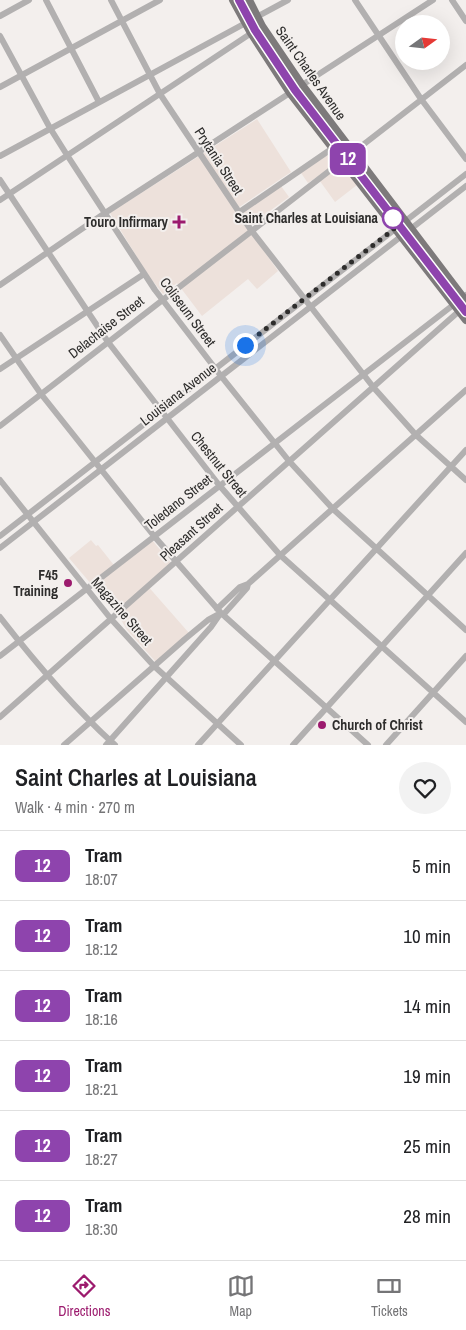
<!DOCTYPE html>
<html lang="en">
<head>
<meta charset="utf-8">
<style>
  :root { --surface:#fff; --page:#f2f2f2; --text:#202124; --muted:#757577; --line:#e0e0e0; --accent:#9c1b6e }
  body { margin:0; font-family:"Archivo Narrow",sans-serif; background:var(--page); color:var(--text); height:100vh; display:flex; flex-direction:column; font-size:19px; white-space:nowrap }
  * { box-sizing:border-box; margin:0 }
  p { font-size:16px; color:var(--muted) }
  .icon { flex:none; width:28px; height:28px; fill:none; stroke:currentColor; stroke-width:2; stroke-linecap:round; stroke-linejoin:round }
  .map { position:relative; height:745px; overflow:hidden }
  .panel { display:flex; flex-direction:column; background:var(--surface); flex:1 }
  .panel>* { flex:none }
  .badge { padding:0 10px; border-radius:8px; font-size:18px; line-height:32px }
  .needle { width:32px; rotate:75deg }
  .controls { position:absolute; left:395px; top:15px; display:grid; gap:10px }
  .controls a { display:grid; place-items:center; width:55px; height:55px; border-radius:50%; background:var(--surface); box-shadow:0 5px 20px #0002; font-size:25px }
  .you { position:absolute; width:25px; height:25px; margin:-12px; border:4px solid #fff; border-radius:50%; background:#1a73e8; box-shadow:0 0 0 8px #1a73e833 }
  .map>.badge { position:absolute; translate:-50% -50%; box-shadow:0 0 0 2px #fff }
  .round { display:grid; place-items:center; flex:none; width:52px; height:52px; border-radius:26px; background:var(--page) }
  .headline { display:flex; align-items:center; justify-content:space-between; height:85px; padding:0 15px }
  h1 { font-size:24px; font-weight:600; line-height:38px }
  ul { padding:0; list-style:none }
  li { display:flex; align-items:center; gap:15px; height:70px; padding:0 15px; border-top:1px solid var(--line) }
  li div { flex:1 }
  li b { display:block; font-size:19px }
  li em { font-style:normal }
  li .badge { min-width:55px; font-weight:700; text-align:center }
  .tabs { display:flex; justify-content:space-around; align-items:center; height:70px; border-top:1px solid var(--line); background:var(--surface); font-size:14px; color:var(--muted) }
  .tabs a { display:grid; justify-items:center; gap:2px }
  .tabs .on { color:var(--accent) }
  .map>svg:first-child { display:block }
  .built { fill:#ede1db }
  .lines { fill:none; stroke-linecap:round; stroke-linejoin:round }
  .minor { stroke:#b2b0b0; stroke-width:6 }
  .major { stroke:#7d7a7b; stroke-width:8 }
  .tram { stroke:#706e6d; stroke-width:1 }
  .line-casing { stroke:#fff; stroke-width:11 }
  .line { stroke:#8e44ad; stroke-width:8 }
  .walk { stroke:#2e2d2c; stroke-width:5; stroke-dasharray:0 9 }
  .stop-dot { fill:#fff; stroke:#8e44ad; stroke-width:2.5 }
  .poi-dot { fill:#9c1b6e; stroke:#f3efed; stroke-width:2 }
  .labels { text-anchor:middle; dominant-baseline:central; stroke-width:4; stroke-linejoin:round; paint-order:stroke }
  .street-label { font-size:14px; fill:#2e2d2c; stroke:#f3efed }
  .stop-label { font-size:14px; font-weight:bold; fill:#2e2d2c; stroke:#f3efed; text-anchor:end }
  .poi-label { font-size:14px; font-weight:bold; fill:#2e2d2c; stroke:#f3efed; text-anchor:end }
</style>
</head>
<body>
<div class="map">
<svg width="466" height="745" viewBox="0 0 466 745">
  <rect width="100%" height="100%" fill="#f3efed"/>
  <path class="built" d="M257 119 291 172 235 210 278 271 257 289 248 279 202 316 177 283 163 294 148 275 110 213Z
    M332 152 357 185 335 202 317 177 308 183 301 173Z
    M281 186 289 197 252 224 243 212Z
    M91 540 96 546 98 545 117 569 152 540 171 563 146 584 189 633 156 662 127 630 120 618 69 558Z"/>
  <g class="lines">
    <path class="minor" d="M46 0 99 102
      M111 0 160 94 251 230 374 388 416 435 466 480
      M355 0 421 99 466 159
      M452 0 466 21
      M0 16 29 0
      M0 36 50 128 67 155 155 290 221 376 289 461 333 509 466 630
      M0 87 160 0
      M0 156 288 0
      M0 180 108 342 219 485 280 555 466 722
      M0 200 262 26
      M238 213 343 141
      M0 285 105 213 433 0
      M0 335 41 394 154 536 221 613 368 745
      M0 369 144 274
      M0 426 466 65
      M0 480 111 619 154 666 241 745
      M0 536 466 174
      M0 548 466 186
      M217 609 240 587 248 584
      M223 615 247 588 248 584 466 390
      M0 617C35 662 73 707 115 745
      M0 656 466 295
      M0 717 466 305
      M64 745 185 639 208 620 221 613
      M106 745 211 627 220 614
      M198 745 466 450
      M293 745 466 553
      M386 745 466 656"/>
    <path class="major" d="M233 0 251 33 290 93 466 320
      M249 0 262 26 302 85 466 301"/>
    <path class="tram" d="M239 0 255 30 295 90 466 312"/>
  </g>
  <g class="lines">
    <g class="line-casing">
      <path id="line" d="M239 0 255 30 295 90 466 312"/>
    </g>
    <use href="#line" class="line"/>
    <path class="walk" d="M245 345 394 229 390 224 393 218"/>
  </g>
  <circle class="stop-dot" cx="393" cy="218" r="10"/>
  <g class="poi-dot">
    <path d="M176.5 214.5h5v5h5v5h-5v5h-5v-5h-5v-5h5z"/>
    <circle cx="68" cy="583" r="5"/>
    <circle cx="322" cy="725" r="5"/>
  </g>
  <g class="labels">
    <g class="street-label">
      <text transform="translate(311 73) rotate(55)">Saint Charles Avenue</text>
      <text transform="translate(219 161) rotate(57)">Prytania Street</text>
      <text transform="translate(188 312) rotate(53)">Coliseum Street</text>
      <text transform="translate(106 327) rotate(-38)">Delachaise Street</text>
      <text transform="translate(178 394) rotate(-38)">Louisiana Avenue</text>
      <text transform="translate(219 464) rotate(51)">Chestnut Street</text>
      <text transform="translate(178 502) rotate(-38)">Toledano Street</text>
      <text transform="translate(191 532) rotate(-42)">Pleasant Street</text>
      <text transform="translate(122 611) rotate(49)">Magazine Street</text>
    </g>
    <g class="stop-label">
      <text x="378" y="218">Saint Charles at Louisiana</text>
    </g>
    <g class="poi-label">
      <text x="168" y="222">Touro Infirmary</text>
      <text x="58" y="575">F45<tspan x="58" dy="16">Training</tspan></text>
      <text x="332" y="725" text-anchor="start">Church of Christ</text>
    </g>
  </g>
</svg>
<div class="controls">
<a><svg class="needle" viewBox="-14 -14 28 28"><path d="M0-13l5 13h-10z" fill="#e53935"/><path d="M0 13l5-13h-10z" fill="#757577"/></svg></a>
</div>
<div class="you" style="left:245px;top:345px"></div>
<b class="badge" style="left:348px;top:159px;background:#8e44ad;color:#fff">12</b>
</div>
<section class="panel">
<div class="headline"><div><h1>Saint Charles at Louisiana</h1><p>Walk · 4 min · 270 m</p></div><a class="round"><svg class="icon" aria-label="heart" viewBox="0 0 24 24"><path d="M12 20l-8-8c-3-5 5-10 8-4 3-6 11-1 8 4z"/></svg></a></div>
<ul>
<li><span class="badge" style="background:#8e44ad;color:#fff">12</span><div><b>Tram</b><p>18:07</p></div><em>5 min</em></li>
<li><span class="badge" style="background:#8e44ad;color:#fff">12</span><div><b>Tram</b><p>18:12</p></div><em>10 min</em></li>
<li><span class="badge" style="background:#8e44ad;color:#fff">12</span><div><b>Tram</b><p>18:16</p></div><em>14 min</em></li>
<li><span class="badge" style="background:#8e44ad;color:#fff">12</span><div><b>Tram</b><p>18:21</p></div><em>19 min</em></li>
<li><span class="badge" style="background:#8e44ad;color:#fff">12</span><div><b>Tram</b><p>18:27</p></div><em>25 min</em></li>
<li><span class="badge" style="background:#8e44ad;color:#fff">12</span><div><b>Tram</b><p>18:30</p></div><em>28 min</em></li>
</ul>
</section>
<nav class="tabs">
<a class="on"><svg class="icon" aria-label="directions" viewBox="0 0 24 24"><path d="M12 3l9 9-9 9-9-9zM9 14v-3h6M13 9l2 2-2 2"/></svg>Directions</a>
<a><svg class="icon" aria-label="map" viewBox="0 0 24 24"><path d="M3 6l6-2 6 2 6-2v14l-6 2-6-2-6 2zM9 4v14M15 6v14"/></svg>Map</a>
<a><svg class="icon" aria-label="tickets" viewBox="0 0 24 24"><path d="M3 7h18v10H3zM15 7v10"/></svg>Tickets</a>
</nav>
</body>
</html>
